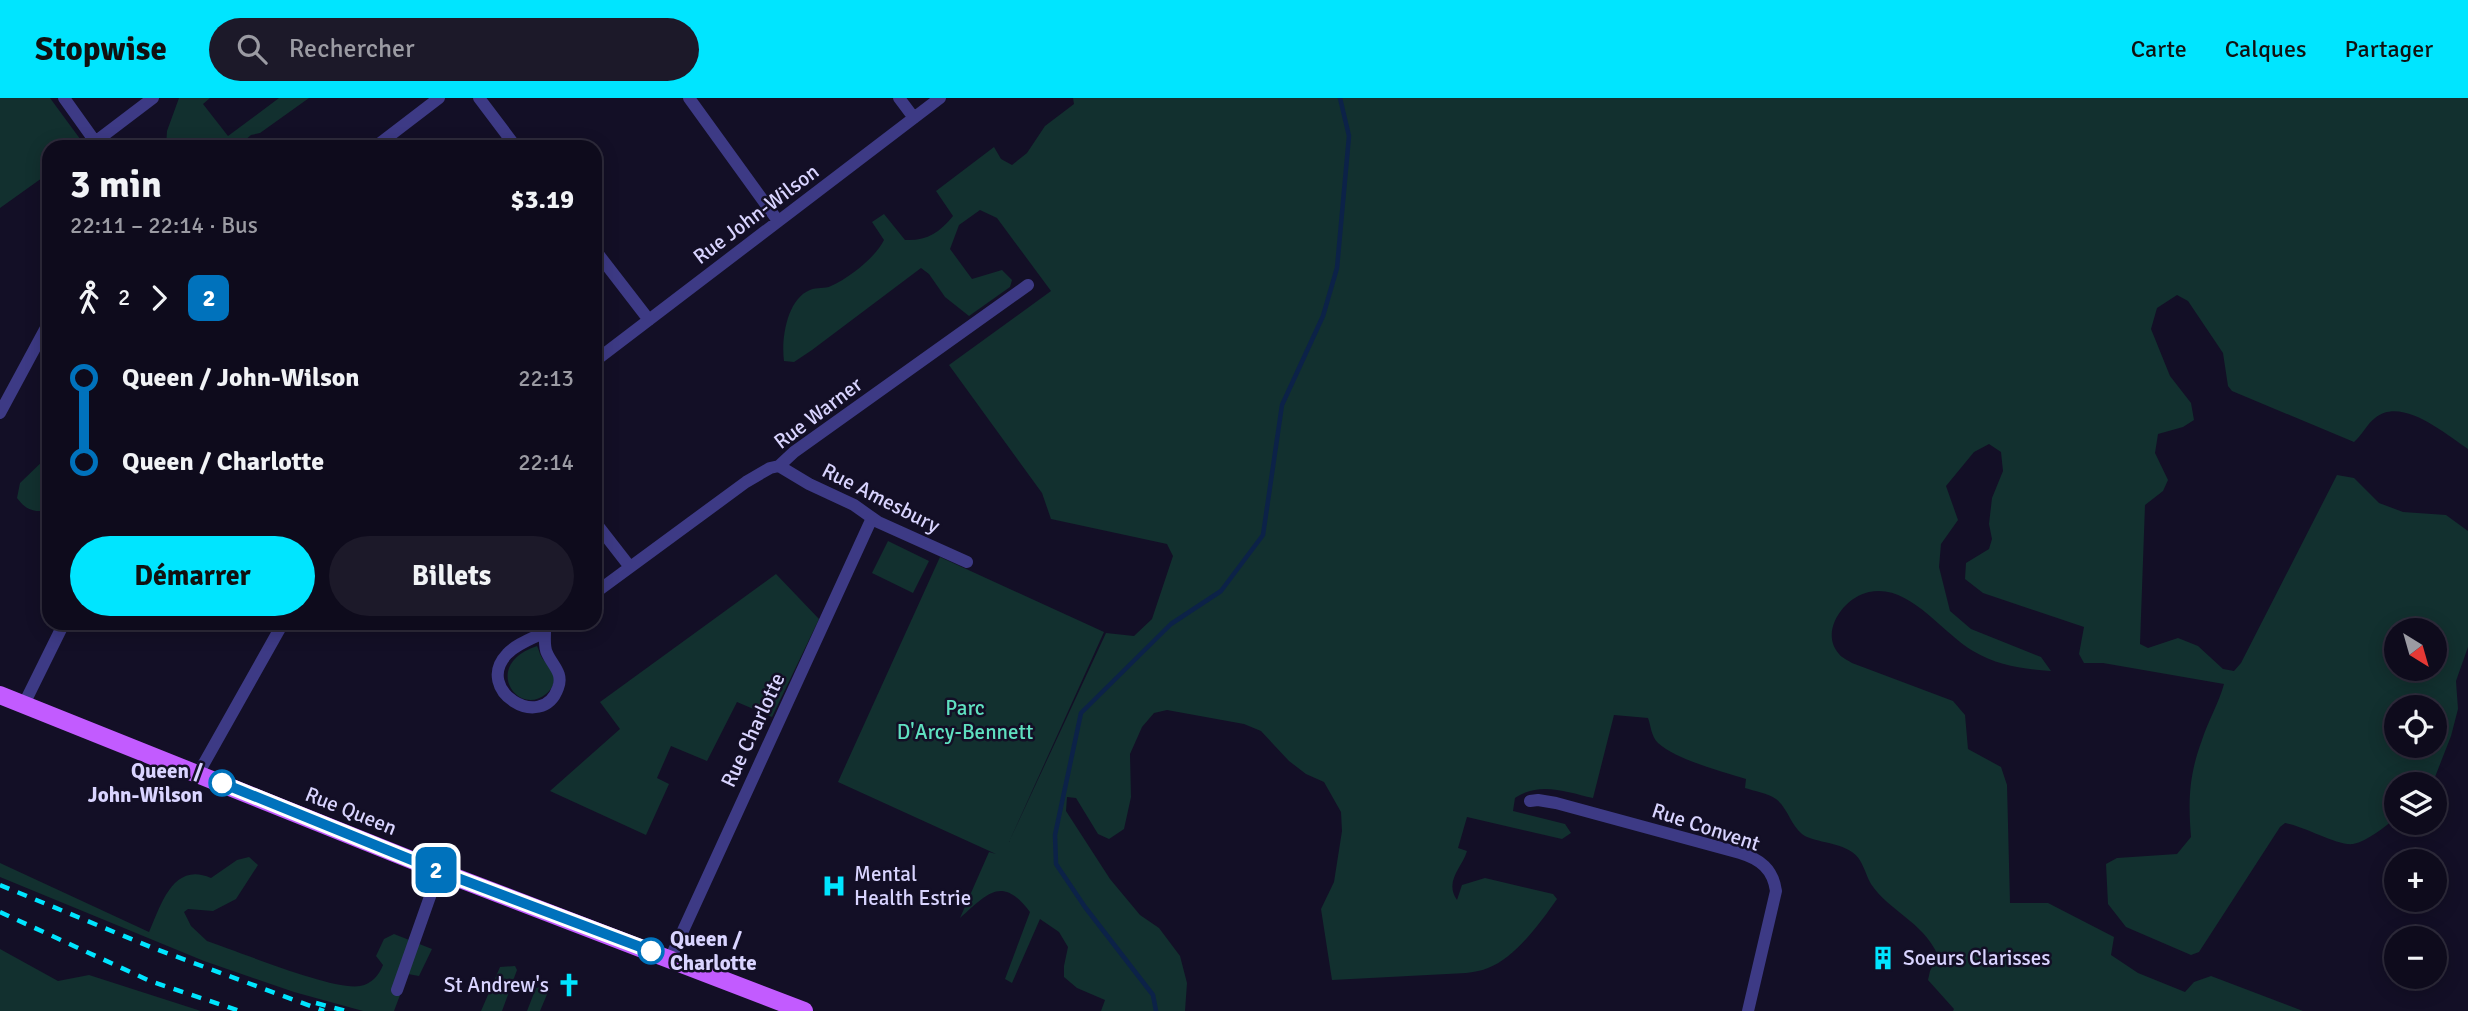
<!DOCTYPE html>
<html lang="fr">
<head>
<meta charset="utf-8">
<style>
  :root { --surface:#0e0b1c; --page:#1c1929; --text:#f1f3f6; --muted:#9b9ba3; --line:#2e2b3b; --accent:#00e5ff }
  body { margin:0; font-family:Signika,sans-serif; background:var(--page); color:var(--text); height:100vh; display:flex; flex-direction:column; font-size:26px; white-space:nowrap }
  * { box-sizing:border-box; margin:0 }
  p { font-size:23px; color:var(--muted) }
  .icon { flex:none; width:38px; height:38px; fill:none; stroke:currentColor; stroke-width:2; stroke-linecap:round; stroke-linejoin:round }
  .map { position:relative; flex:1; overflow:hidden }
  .panel { position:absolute; left:42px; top:42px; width:560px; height:490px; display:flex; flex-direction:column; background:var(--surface); border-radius:21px; box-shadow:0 4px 18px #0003,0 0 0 2px var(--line) }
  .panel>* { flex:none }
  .badge { padding:0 14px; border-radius:10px; font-size:24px; line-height:46px }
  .needle { width:46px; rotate:143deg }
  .tools { position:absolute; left:2384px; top:520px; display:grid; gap:14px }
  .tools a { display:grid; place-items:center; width:63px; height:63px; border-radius:50%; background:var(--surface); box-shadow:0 4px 18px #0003,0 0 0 2px var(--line); font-size:35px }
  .map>.badge { position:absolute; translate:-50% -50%; box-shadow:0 0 0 4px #fff }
  .legs { display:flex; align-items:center; gap:10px; height:77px; padding:0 28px; font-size:23px }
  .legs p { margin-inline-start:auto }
  .headline { display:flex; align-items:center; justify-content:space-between; height:119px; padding:0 28px }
  h1 { font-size:38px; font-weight:700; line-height:52px }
  .cta { display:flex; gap:14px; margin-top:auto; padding:14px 28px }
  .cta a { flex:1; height:80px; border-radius:42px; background:var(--accent); color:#111; font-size:28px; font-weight:700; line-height:80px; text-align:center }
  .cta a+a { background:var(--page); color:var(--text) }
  ul { padding:0 28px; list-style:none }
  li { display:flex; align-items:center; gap:24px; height:84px; font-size:26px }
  li i { display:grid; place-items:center; width:10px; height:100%; margin:0 9px; background:currentColor }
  li i::after { content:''; width:18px; height:18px; margin:-9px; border:5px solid; border-radius:50%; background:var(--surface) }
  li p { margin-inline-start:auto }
  li:first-child i { background:linear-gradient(#0000 50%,currentColor 0) }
  li:last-child i { background:linear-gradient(currentColor 50%,#0000 0) }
  header { display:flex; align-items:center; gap:42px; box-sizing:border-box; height:98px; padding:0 35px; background:var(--accent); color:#111 }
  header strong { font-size:33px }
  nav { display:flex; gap:38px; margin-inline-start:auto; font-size:24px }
  .search { width:490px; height:63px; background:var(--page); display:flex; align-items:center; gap:18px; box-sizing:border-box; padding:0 24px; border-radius:38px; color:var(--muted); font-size:26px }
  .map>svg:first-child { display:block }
  .green { fill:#12302f; fill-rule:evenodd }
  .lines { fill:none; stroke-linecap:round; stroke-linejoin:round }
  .stream { stroke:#0c2248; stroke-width:4.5 }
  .minor { stroke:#3d3a85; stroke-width:12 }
  .primary { stroke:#c25bff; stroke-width:18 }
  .rail { stroke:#00e5ff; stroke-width:4.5; stroke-dasharray:10 9; stroke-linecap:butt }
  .line-1-casing { stroke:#fff; stroke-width:16 }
  .line-1 { stroke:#0072bc; stroke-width:10 }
  .stop-1-dot { fill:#fff; stroke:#0072bc; stroke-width:3.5 }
  .labels { text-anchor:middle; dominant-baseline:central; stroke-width:5; stroke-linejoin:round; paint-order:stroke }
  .street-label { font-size:21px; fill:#d9d4ff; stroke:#130f26 }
  .park-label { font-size:21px; fill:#5fe0c0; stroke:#130f26 }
  .stop-label { font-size:21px; font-weight:bold; fill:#d9d4ff; stroke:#130f26; text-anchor:end }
  .poi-label { font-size:21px; fill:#d9d4ff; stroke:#130f26; text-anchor:start }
</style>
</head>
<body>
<header>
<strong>Stopwise</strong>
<div class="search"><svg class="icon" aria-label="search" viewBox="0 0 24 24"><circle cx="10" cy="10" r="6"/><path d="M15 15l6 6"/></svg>Rechercher</div>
<nav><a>Carte</a><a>Calques</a><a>Partager</a></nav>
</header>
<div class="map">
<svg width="2468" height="913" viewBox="0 0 2468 913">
  <rect width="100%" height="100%" fill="#130f26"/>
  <path class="green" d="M0 0H50L86 49H49V75L0 110Z
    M179 0H210L203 6 228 38 279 0H309L260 35 251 37 237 49H166L167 33Z
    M1073 0H2468V351C2445 336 2402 298 2375 320 2367 326 2362 337 2354 344L2232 293 2228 288 2223 255 2188 203 2177 197 2157 210 2151 231 2170 278 2191 305 2194 322 2183 329 2158 336 2155 355 2168 382 2163 393 2145 407 2140 546 2148 550 2178 540 2198 548 2223 571 2234 573 2241 565 2337 377 2354 380 2379 405 2403 414 2446 417 2468 433V549L2456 583 2458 611 2451 638 2435 679 2429 686H2396V720C2384 729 2368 743 2353 746 2338 748 2304 728 2285 725L2280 729 2199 854 2191 857 2126 829 2108 806 2106 766 2117 760 2177 756 2191 739C2188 702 2189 677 2202 642 2208 623 2219 605 2224 586L2103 565H2084L2079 556 2084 529 1983 495 1965 481 1966 465 1989 451 1992 441 1989 426 1992 400 2003 373 2001 354 1989 346 1974 354 1946 388 1958 422 1941 446 1939 469 1950 513 1971 531 2041 559 2051 573C2024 571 1998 568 1973 553 1941 534 1909 485 1869 494 1844 499 1819 534 1839 556 1842 560 1848 562 1852 565L1953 603 1965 617 1968 651 2001 669 2007 687 2010 805H2048L2114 839 2111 857 2138 875 2185 894 2194 884 2211 878 2303 913H1953L1954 911 1928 882 1930 873 1938 857C1921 822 1890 814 1871 786 1865 776 1863 761 1852 754 1838 744 1812 744 1802 736 1791 727 1787 709 1776 701 1768 695 1754 693 1745 690L1746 681C1721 673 1677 662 1658 645 1651 638 1651 628 1648 620L1614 617 1593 700C1567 694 1539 683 1515 700L1513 713 1565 726 1571 735 1562 741 1467 719 1458 750 1467 753C1462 770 1444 783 1457 802L1462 787 1485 780 1553 796 1557 801C1541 824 1515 860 1488 870 1481 873 1473 874 1466 875L1332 882 1321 811 1334 784 1342 733 1341 714 1324 684 1306 676 1289 663 1261 633 1244 626 1167 612 1154 615 1142 629 1130 656 1131 699 1124 731 1109 741 1098 736 1076 700 1067 699 1066 713 1110 781 1140 817 1159 830 1180 858 1187 885 1185 913H1101L1105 902 1077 890 1064 879V868L1068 849 1059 834 1040 821 1012 885 1005 881 1030 814C1002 777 988 795 960 820L989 754 996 756 838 684 940 459 1104 534 1009 744 1106 535 1134 538 1152 521 1173 458 1167 446 1051 421 1042 395 949 267 1051 193 997 120 980 112 959 127 950 151 972 181 1002 172 1012 182 1010 189 969 218 945 199 929 176 921 170 812 252 794 264 784 263C781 241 787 201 810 192 817 189 825 191 831 188 849 180 875 160 884 142L872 124 884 116 905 142C927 143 939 135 953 118L936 93 994 49 1001 61 1012 67 1027 55 1045 28 1074 6ZM2396 532H2434V570H2396ZM2396 609H2434V648H2396Z
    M49 357V412C34 415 26 412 17 400L20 385Z
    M888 443 929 463 913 495 872 475Z
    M776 476 819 521 772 619 737 604 707 663 671 648 657 680 669 686 646 737 550 693 620 631 600 604Z
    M537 548C539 551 539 555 541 558 545 566 555 571 554 582 554 587 550 593 546 596 517 620 481 566 537 548Z
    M249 759 258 767 236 801 213 813 188 811 184 814 191 828 207 843C237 853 334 893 360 888 372 886 379 877 383 867L376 858 384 841 394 836 432 851 419 878 408 876 394 913H363L294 894 204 863 0 779V765L149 834C161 807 173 763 211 780L237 762Z
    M0 851 58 883 89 877 201 913H0Z
    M515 868 517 872 502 913H481L500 869Z
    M546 888 548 894 540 913H527L536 890Z"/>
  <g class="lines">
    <path class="stream" d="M1156 913 1153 897 1085 809 1056 766 1055 737 1081 615 1171 526 1221 493 1263 437 1282 307 1323 218 1337 170 1349 38 1340 0"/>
    <path class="minor" d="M64 0 99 49
      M479 0 516 49
      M689 0 778 123
      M899 0 914 20
      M95 44 153 0
      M375 49 439 0
      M595 152 649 222
      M595 263 940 0
      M0 315 49 224
      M779 368 809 386 854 407 878 424 967 464
      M595 424 630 469
      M595 495 746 384 770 370 779 368 794 354 1028 187
      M545 534C545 541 544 549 547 555 552 567 564 575 558 590 542 635 473 592 507 556 516 546 533 540 545 534Z
      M24 606 64 525
      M198 676 283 525
      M1530 703 1538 702 1556 705 1740 755C1760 761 1773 771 1776 793L1748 913
      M670 861 872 420
      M397 892 439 773"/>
    <path class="primary" d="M0 597 439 773 804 913"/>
    <path class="rail" d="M0 787 153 850 324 913
      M0 814 150 883 240 913
      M316 905 346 913"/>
  </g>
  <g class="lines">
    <g class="line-1-casing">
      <path id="line-1" d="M222 685 439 773 651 853"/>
    </g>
    <use href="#line-1" class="line-1"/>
  </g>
  <defs>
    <g id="hospital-bare" transform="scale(1.89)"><path d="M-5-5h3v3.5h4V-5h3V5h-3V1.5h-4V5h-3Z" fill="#00e5ff" stroke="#130f26" stroke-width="2.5" paint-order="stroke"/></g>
    <g id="building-bare" transform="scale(1.89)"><path d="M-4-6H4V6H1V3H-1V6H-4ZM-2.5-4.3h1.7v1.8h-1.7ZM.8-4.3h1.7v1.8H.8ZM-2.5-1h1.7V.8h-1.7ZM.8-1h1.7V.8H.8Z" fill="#00e5ff" stroke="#130f26" stroke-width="2.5" paint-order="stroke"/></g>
    <g id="church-bare" transform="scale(1.89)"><path d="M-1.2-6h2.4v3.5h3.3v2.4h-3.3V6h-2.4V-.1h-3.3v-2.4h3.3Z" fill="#00e5ff" stroke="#130f26" stroke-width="2.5" paint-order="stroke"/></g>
  </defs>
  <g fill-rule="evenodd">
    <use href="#hospital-bare" x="834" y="788"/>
    <use href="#building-bare" x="1883" y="860"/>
    <use href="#church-bare" x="569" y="887"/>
  </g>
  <g class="stop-1-dot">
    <circle cx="222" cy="685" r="12"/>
    <circle cx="651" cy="853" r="12"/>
  </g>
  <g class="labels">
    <g class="street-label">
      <text transform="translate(756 116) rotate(-37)">Rue John-Wilson</text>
      <text transform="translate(818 315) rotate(-37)">Rue Warner</text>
      <text transform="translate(881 400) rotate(27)">Rue Amesbury</text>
      <text transform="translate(753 632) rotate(-65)">Rue Charlotte</text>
      <text transform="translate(351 713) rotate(22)">Rue Queen</text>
      <text transform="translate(1706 729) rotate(18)">Rue Convent</text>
    </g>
    <g class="park-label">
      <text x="965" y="610">Parc<tspan x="965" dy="24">D'Arcy-Bennett</tspan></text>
    </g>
    <g class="stop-label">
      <text x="203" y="673">Queen /<tspan x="203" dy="24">John-Wilson</tspan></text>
      <text x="670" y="841" text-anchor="start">Queen /<tspan x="670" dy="24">Charlotte</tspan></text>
    </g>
    <g class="poi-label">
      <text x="854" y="776">Mental<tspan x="854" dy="24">Health Estrie</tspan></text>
      <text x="1903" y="860">Soeurs Clarisses</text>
      <text x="549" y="887" text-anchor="end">St Andrew's</text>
    </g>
  </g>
</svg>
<div class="tools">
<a><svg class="needle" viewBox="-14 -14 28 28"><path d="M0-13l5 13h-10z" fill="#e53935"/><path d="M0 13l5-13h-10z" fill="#9b9ba3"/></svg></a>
<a><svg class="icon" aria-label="locate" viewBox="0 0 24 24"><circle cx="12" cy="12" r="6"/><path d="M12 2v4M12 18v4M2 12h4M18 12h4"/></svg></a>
<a><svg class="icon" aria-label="layers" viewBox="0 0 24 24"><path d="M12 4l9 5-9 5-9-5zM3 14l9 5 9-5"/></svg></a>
<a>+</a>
<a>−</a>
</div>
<b class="badge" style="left:436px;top:772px;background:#0072bc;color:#fff">2</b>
<section class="panel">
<div class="headline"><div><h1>3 min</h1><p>22:11 – 22:14 · Bus</p></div><b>$3.19</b></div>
<div class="legs"><svg class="icon" aria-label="walk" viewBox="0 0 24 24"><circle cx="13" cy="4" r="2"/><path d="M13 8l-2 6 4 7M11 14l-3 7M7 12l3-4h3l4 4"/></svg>2<svg class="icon" aria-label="forward" viewBox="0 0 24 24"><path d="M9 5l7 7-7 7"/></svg><b class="badge" style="background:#0072bc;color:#fff">2</b></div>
<ul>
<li><i style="color:#0072bc"></i><b>Queen / John-Wilson</b><p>22:13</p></li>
<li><i style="color:#0072bc"></i><b>Queen / Charlotte</b><p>22:14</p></li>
</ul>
<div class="cta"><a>Démarrer</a><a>Billets</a></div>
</section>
</div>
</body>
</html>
